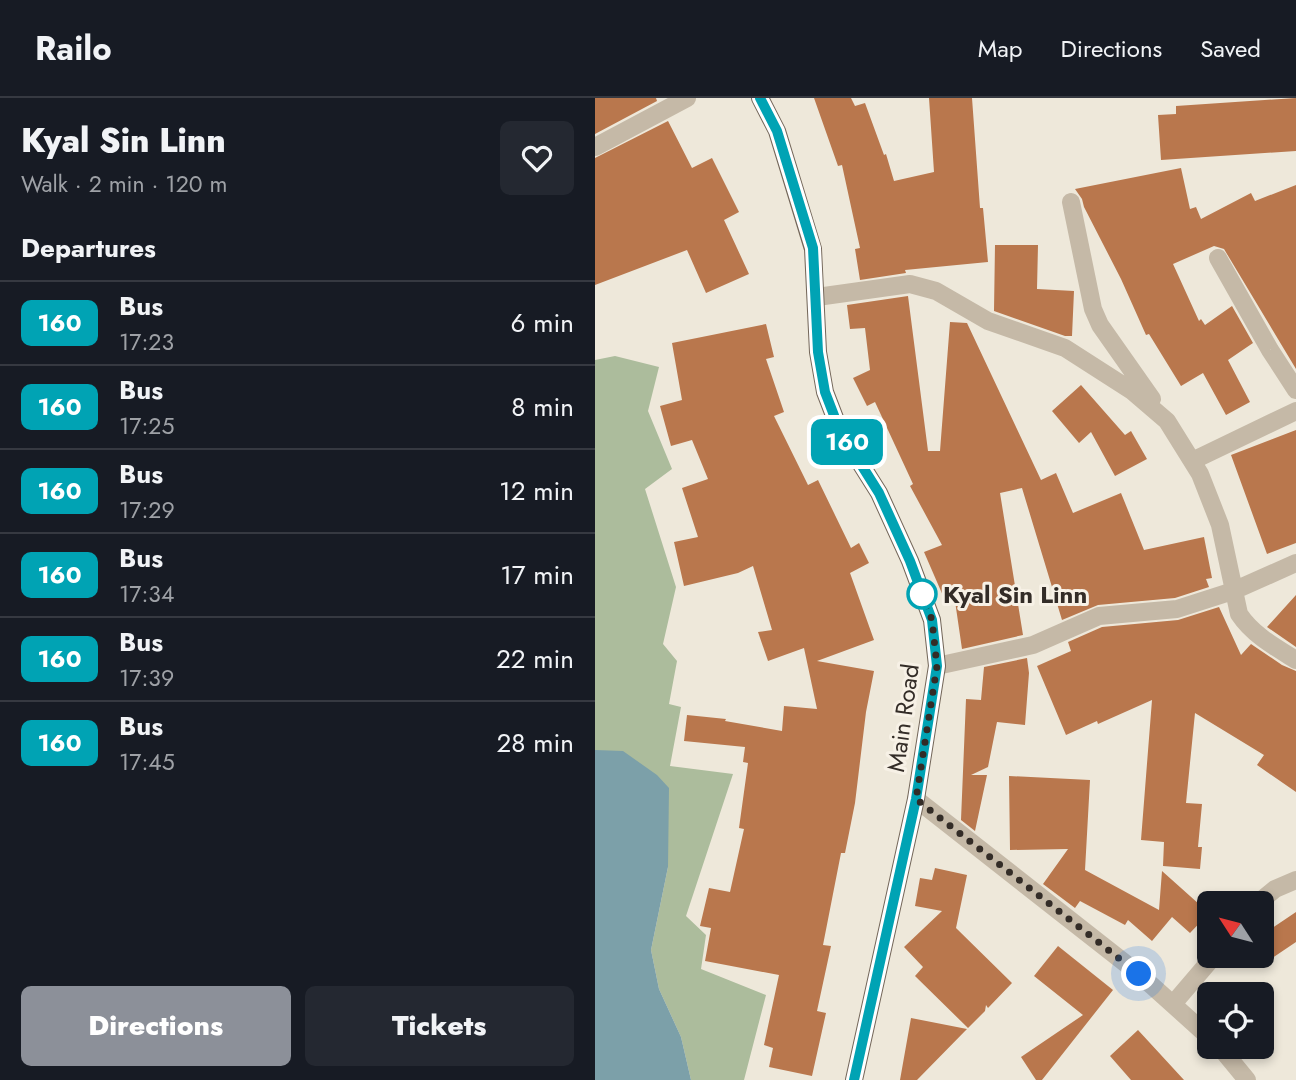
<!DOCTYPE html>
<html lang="en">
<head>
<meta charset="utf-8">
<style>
  :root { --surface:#171b24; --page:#242831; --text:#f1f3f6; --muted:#9ea1a6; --line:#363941; --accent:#8c9099 }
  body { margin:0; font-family:Jost,sans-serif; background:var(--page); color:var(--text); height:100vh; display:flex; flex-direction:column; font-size:26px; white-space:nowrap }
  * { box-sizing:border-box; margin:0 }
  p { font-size:23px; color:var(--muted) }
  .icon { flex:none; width:38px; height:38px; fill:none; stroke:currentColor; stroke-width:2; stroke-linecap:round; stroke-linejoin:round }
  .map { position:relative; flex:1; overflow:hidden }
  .sheet { display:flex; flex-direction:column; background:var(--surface); width:595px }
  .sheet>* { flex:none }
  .badge { padding:0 14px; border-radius:10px; font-size:24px; line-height:46px }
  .needle { width:46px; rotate:306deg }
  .controls { position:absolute; left:602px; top:793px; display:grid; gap:14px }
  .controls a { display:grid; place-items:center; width:77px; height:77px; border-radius:10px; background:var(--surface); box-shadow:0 4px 10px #0003; font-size:35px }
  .you { position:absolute; width:35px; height:35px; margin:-18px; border:5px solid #fff; border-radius:50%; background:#1a73e8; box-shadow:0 0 0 10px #1a73e833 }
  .map>.badge { position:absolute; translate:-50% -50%; box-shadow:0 0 0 4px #fff }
  h2 { padding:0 21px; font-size:26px; line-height:63px }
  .round { display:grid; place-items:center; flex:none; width:74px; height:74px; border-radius:10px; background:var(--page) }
  .headline { display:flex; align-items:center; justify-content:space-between; height:119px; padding:0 21px }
  h1 { font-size:33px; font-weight:800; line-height:52px }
  .button { display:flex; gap:14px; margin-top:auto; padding:14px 21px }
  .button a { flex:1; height:80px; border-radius:10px; background:var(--accent); color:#fff; font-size:28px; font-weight:800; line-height:80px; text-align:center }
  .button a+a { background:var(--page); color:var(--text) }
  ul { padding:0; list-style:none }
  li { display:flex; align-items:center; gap:21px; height:84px; padding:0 21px; border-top:2px solid var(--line) }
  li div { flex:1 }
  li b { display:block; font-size:26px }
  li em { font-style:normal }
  li .badge { min-width:77px; font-weight:700; text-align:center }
  header { display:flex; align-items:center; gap:42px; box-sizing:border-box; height:98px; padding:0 35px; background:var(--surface); border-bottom:2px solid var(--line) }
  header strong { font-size:33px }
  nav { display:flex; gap:38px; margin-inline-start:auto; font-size:24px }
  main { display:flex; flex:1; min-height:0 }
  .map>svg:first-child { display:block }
  .green { fill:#acbc9c }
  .water { fill:#7ca0a9 }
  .building { fill:#b9774d }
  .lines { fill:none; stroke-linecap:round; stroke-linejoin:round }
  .minor { stroke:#c5b9a7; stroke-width:18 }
  .major { stroke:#736659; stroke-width:18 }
  .line-casing { stroke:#fff; stroke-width:16 }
  .line { stroke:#00a3b4; stroke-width:10 }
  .walk { stroke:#332c27; stroke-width:7; stroke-dasharray:0 12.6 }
  .stop-dot { fill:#fff; stroke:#00a3b4; stroke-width:3.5 }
  .labels { text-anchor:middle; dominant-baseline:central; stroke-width:6; stroke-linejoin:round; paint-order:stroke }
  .stop-label { font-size:24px; font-weight:bold; fill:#332c27; stroke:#f7f1e6; text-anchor:start }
  .street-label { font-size:24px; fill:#332c27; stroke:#f7f1e6 }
</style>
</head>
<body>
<header>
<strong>Railo</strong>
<nav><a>Map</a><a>Directions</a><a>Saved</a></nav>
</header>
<main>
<section class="sheet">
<div class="headline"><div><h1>Kyal Sin Linn</h1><p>Walk · 2 min · 120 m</p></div><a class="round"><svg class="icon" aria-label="heart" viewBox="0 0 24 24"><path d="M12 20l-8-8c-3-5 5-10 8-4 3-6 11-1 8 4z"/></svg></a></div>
<h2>Departures</h2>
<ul>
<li><span class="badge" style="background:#00a3b4;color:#fff">160</span><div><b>Bus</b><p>17:23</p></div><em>6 min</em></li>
<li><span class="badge" style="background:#00a3b4;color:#fff">160</span><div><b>Bus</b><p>17:25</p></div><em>8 min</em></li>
<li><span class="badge" style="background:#00a3b4;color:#fff">160</span><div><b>Bus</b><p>17:29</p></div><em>12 min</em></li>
<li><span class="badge" style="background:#00a3b4;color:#fff">160</span><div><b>Bus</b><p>17:34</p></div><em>17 min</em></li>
<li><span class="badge" style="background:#00a3b4;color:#fff">160</span><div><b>Bus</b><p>17:39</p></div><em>22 min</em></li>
<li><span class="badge" style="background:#00a3b4;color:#fff">160</span><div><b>Bus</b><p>17:45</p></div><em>28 min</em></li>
</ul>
<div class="button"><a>Directions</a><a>Tickets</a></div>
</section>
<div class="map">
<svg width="701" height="982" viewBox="0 0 701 982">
  <rect width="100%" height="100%" fill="#eee8da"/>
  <path class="green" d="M20 258 64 269 53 313 77 371 50 391 81 489 68 546 82 563 74 606 86 609 75 668 138 676 91 818 111 837 106 871 171 897 149 982H96L86 939 64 891 56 852 73 769 0 652V262Z"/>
  <path class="water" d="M0 652 28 653 62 677 74 690 73 769 56 852 64 891 86 939 96 982H0Z"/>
  <path class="building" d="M0 0H61L62 3 0 36Z
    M219 0H256L260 8 270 5 289 57 291 56 299 83 339 74 334 0H377L385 110H388L393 164 310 172 311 175 265 182 260 151 265 150 247 67 243 68Z
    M701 0V53L566 62 563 17 581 16V8Z
    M73 23 97 70 117 60 144 114 129 122 154 176 111 195 92 152 0 187V60Z
    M586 70 595 111 601 109 606 121 656 95 660 103 701 87V271L629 151 619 148 578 166 604 223 606 221 610 227 637 208 658 245 633 262 655 304 631 317 608 275 586 288 554 236 551 237 526 181 489 109 487 101 480 91Z
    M400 147H443L442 191 479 193 477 238H470L399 213Z
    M313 198 333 353H345L355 224 372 225 446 382 461 375 478 415 526 395 549 452 609 439 617 480 611 481 614 489 580 500 503 507 467 522 427 390 405 395 428 537 367 551 360 503 352 507 329 454 347 447 315 388 318 386 280 304 272 308 258 280 275 272 270 230 255 231 252 207Z
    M171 226 179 259 171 261 189 314 179 318 213 387 223 382 256 450 264 445 274 465 255 475 279 542 222 563 279 573 271 614 260 705 250 755H246L228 847 236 848 222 913 231 915 217 978 174 969 178 950 169 947 184 877 110 863 116 830 105 828 114 790 135 794 149 731 144 730 153 665 148 664 150 649 89 643 92 617 131 621 130 623 187 633 189 608 222 611 209 550 173 563 163 534 177 532 158 468 143 475 89 488 79 444 103 439 87 390 113 381 97 342 76 348 65 308 87 302 77 245Z
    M486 287 530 337 536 333 552 361 520 378 496 334 484 345 457 313Z
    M701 332V445L672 456 636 357Z
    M701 497V549L672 529Z
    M624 509 646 557 656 546 687 567 701 573V694L662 667 669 657 600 615 591 705 607 706 603 749H607L605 771 568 768 569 744 546 742 557 602 503 626 502 623 471 637 442 568 476 553 473 544 507 529 583 522Z
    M432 560 434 575 430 627 402 624 393 669 376 677H392L380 733 366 722 371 601 386 602 389 569Z
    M414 678 495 682 490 772 564 812 567 773 614 815 595 835 577 819 557 843 533 822 530 827 485 803 480 810 448 786 473 751 415 752Z
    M340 770 372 777 361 830 417 885 393 910 391 907 390 913 373 930 320 878 328 869 309 849 347 813 320 808 325 780 337 782Z
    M701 814V844L667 867V837Z
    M463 848 518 892 447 982H441L426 959 488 917 439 878Z
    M316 920 372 931 322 982H305Z
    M543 932 589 982H536L515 958Z"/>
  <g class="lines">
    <path class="minor" d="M0 49 92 0
      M476 104 498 211 505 227 557 301
      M623 160 675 252 701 292
      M222 199 315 186 341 193 393 223 470 250 537 293 572 323 605 376 625 427 644 516C658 537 680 549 701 562
      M597 363 701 313
      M342 568 438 547 504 518 582 511 638 493 701 465
      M321 701 544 876 614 939
      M663 805 680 791 701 782
      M578 906 619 858
      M624 948 652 982"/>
    <path class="major" d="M165 0 182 33 218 151 223 254 230 294 245 333 284 395 315 463 337 522 342 568 321 701 259 982"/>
  </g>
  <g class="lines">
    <g class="line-casing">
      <path id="line" d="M165 0 182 33 218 150 223 254 230 294 245 333 284 395 315 463 337 522 342 568 321 701 259 982"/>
    </g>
    <use href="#line" class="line"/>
    <path class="walk" d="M327 496 337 522 342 568 321 701 544 876"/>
  </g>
  <circle class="stop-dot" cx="327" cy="496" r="14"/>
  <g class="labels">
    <g class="stop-label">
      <text x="348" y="496">Kyal Sin Linn</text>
    </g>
    <g class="street-label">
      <text transform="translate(308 620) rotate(-82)">Main Road</text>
    </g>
  </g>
</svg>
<div class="controls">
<a><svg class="needle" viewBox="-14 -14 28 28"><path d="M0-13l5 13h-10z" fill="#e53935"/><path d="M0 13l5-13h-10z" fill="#9ea1a6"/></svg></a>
<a><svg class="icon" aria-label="locate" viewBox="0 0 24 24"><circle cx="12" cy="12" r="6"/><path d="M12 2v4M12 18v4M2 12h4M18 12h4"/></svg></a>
</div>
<div class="you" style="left:544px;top:876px"></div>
<b class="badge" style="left:252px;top:344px;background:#00a3b4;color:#fff">160</b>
</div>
</main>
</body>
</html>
